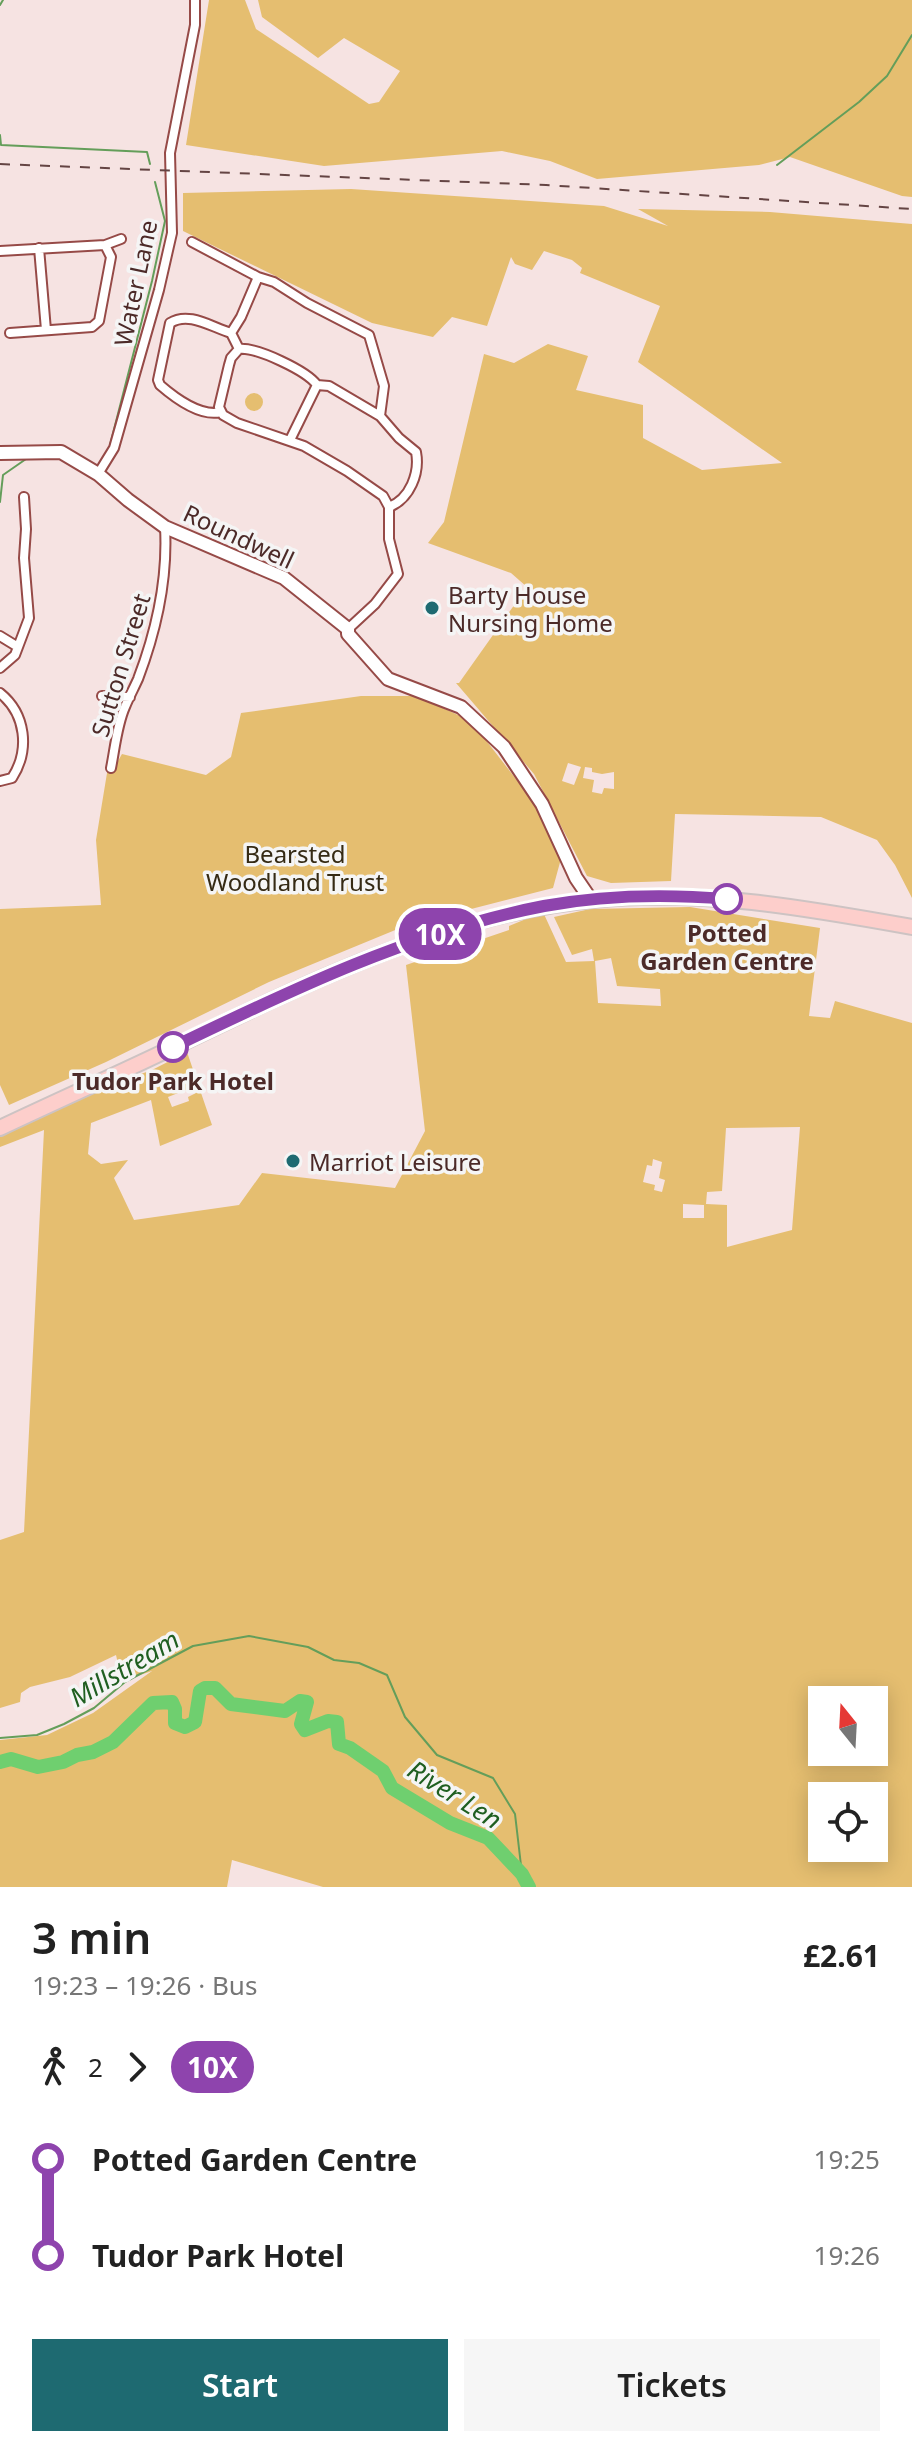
<!DOCTYPE html>
<html lang="en">
<head>
<meta charset="utf-8">
<style>
  :root { --surface:#fff; --page:#f6f6f6; --text:#222; --muted:#767676; --accent:#1e6a71 }
  body { margin:0; font-family:"Noto Sans",sans-serif; background:var(--page); color:var(--text); height:100vh; display:flex; flex-direction:column; font-size:30px; white-space:nowrap }
  * { box-sizing:border-box; margin:0 }
  p { font-size:26px; color:var(--muted) }
  .icon { flex:none; width:44px; height:44px; fill:none; stroke:currentColor; stroke-width:2; stroke-linecap:round; stroke-linejoin:round }
  .map { position:relative; height:1887px; overflow:hidden }
  .side { display:flex; flex-direction:column; background:var(--surface); flex:1 }
  .side>* { flex:none }
  .badge { padding:0 16px; border-radius:26px; font-size:28px; line-height:52px }
  .needle { width:52px; rotate:342deg }
  .buttons { position:absolute; left:808px; top:1686px; display:grid; gap:16px }
  .buttons a { display:grid; place-items:center; width:80px; height:80px; border-radius:0px; background:var(--surface); box-shadow:0 4px 20px #0003; font-size:40px }
  .map>.badge { position:absolute; translate:-50% -50%; box-shadow:0 0 0 4px #fff }
  .legs { display:flex; align-items:center; gap:12px; height:88px; padding:0 32px; font-size:26px }
  .legs p { margin-inline-start:auto }
  .overview { display:flex; align-items:center; justify-content:space-between; height:136px; padding:0 32px }
  h1 { font-size:44px; font-weight:600; line-height:60px }
  .primary-button { display:flex; gap:16px; margin-top:auto; padding:16px 32px }
  .primary-button a { flex:1; height:92px; border-radius:0px; background:var(--accent); color:#fff; font-size:32px; font-weight:600; line-height:92px; text-align:center }
  .primary-button a+a { background:var(--page); color:var(--text) }
  ul { padding:0 32px; list-style:none }
  li { display:flex; align-items:center; gap:28px; height:96px; font-size:30px }
  li i { display:grid; place-items:center; width:12px; height:100%; margin:0 10px; background:currentColor }
  li i::after { content:''; width:20px; height:20px; margin:-10px; border:6px solid; border-radius:50%; background:var(--surface) }
  li p { margin-inline-start:auto }
  li:first-child i { background:linear-gradient(#0000 50%,currentColor 0) }
  li:last-child i { background:linear-gradient(currentColor 50%,#0000 0) }
  .map>svg:first-child { display:block }
  .green { fill:#e5be70; fill-rule:evenodd }
  .lines { fill:none; stroke-linecap:round; stroke-linejoin:round }
  .stream { stroke:#649e5a; stroke-width:2 }
  .river { stroke:#6fcf6f; stroke-width:14 }
  .street-casing { stroke:#964a47; stroke-width:12 }
  .secondary-casing { stroke:#964a47; stroke-width:16 }
  .primary-casing { stroke:#cdc3c3; stroke-width:18 }
  .street { stroke:#fff; stroke-width:8 }
  .secondary { stroke:#fff; stroke-width:12 }
  .primary { stroke:#fdcecb; stroke-width:14 }
  .rail { stroke:#644443; stroke-width:2; stroke-dasharray:10 10; stroke-linecap:butt }
  .line-1-casing { stroke:#fff; stroke-width:18 }
  .line-1 { stroke:#8e44ad; stroke-width:12 }
  .poi-dot { fill:#1e6a71; stroke:#f5f5f5; stroke-width:3 }
  .stop-1-dot { fill:#fff; stroke:#8e44ad; stroke-width:4 }
  .labels { text-anchor:middle; dominant-baseline:central; stroke-width:7; stroke-linejoin:round; paint-order:stroke }
  .street-label { font-size:24px; fill:#4c2a28; stroke:#f5f5f5 }
  .poi-label { font-size:24px; fill:#4c2a28; stroke:#f5f5f5; text-anchor:start }
  .park-label { font-size:24px; fill:#352a14; stroke:#f5f5f5 }
  .stop-label { font-size:24px; font-weight:bold; fill:#4c2a28; stroke:#f5f5f5 }
  .water-label { font-size:26px; font-style:italic; fill:#1f5f21; stroke:#f5f5f5 }
</style>
</head>
<body>
<div class="map">
<svg width="912" height="1887" viewBox="0 0 912 1887">
  <rect width="100%" height="100%" fill="#f6e3e2"/>
  <path class="green" d="M209 0H245L256 29 369 104 379 102 400 71 344 38 318 58 262 17 258 0H912V197L902 196 790 157 759 165 597 179 550 161 502 151 324 166 186 145Z
    M351 189 604 206 668 226 638 209 770 212 912 224V898L895 865 877 840 821 817 675 814 671 881 611 883 587 876 534 774 456 683H459L527 587 511 573 428 543 444 522 484 354 514 363 548 344 588 356 576 390 643 405V438L702 470 782 463 638 362 660 306 580 273 582 268 572 260 544 251 532 270 515 264 511 257 487 326 452 317 433 337 372 323 183 231V193ZM568 763 581 767 574 785 562 781ZM585 767 592 768V772L602 774 614 772V789L604 788 602 794 592 792 594 780 583 778Z
    M245 402a9 9 0 1 1 18 0a9 9 0 1 1-18 0Z
    M361 696H417L471 721 540 810 562 855 553 888 405 926 269 982 106 1062 9 1105 0 1085V909L101 905 96 840 108 767 114 768 122 754 206 775 231 757 241 713Z
    M690 907 820 928 809 1016 830 1018 835 1001 912 1023V1887H323L232 1860 227 1887H0V1740L47 1735 93 1713 152 1671 122 1681 116 1655 70 1677 30 1687 21 1693 20 1702 0 1708V1540L24 1532 44 1130 0 1147V1137L102 1088 152 1070 187 1052 212 1125 160 1146 151 1100 91 1123 88 1154 101 1164 128 1160 114 1178 134 1220 239 1205 262 1173 395 1188 425 1131 406 965 509 930V926L543 912 566 962 594 961 592 949 572 955 554 917 590 909ZM611 958 617 986 660 989 661 1006 598 1003 595 961ZM193 1087 196 1093 188 1097 189 1101 172 1107 168 1097ZM800 1127 792 1230 727 1247V1205L706 1204 707 1192 722 1191 726 1128ZM653 1159 662 1162 659 1178 665 1180 662 1192 654 1190 655 1185 643 1182 647 1165 652 1166ZM683 1204 704 1205V1218H683ZM822 1700H874V1752H822ZM822 1796H874V1848H822Z"/>
  <g class="lines">
    <path class="stream" d="M0 5 3 0
      M0 135 1 145 147 152 150 164
      M777 165 859 102 887 76 912 35
      M110 445 152 281 165 221 155 182
      M0 502 3 475 26 459H60L69 464
      M0 1738 37 1735 64 1724 94 1708 125 1682 193 1646 249 1636 308 1647 334 1660 359 1663 387 1675 405 1717 437 1755 493 1778 515 1814 522 1874"/>
    <path class="river" d="M0 1762 11 1759 38 1767 63 1762 77 1755 93 1752 113 1742 153 1703 172 1702 175 1709V1723L185 1727 195 1722 200 1691 205 1688H215L231 1704 285 1711 300 1701 307 1702 301 1724 305 1730 328 1721 337 1722 339 1744 350 1748 383 1771 392 1788 450 1823 488 1838 522 1874 529 1887"/>
    <g class="street-casing">
      <path id="street" d="M192 242 258 277 241 317 231 333
        M105 245 121 239
        M39 248 46 330
        M0 251 105 245 111 257 99 321 92 327 10 333
        M258 277 274 282 307 303 369 335 384 386 380 416
        M317 385 329 386 380 416 399 438 416 452C420 473 410 499 389 507
        M221 412C201 417 175 398 160 385L158 380 170 323C189 311 211 327 231 333L239 349
        M290 440 317 385C307 371 257 347 239 349L231 358 229 365 219 407 223 415 237 423 304 446 347 471 383 496 389 507V539L398 574 375 604 348 629
        M98 474 114 448 159 290 172 233 170 153 195 25V0
        M0 636 18 647
        M0 668 15 655 29 618 24 558 26 529 24 497
        M0 693C26 714 30 750 12 778L0 781
        M102 696 130 697
        M111 768C115 748 117 725 125 707 129 697 134 688 138 679 157 629 168 580 165 527"/>
    </g>
    <g class="secondary-casing">
      <path id="secondary" d="M0 453 61 452 98 474 128 500 165 527 284 578 348 629V634L388 679 461 707 504 747 542 804 576 878 591 900"/>
    </g>
    <g class="primary-casing">
      <path id="primary" d="M0 1128C59 1100 118 1074 176 1046 304 984 450 913 593 900 701 889 806 908 912 927"/>
    </g>
    <use href="#street" class="street"/>
    <use href="#secondary" class="secondary"/>
    <use href="#primary" class="primary"/>
    <path class="rail" d="M0 164 546 185 912 209"/>
  </g>
  <g class="lines">
    <g class="line-1-casing">
      <path id="line-1" d="M173 1047C291 990 414 931 544 906 604 895 666 894 727 899"/>
    </g>
    <use href="#line-1" class="line-1"/>
  </g>
  <g class="poi-dot">
    <circle cx="432" cy="608" r="8"/>
    <circle cx="293" cy="1161" r="8"/>
  </g>
  <g class="stop-1-dot">
    <circle cx="727" cy="899" r="14"/>
    <circle cx="173" cy="1047" r="14"/>
  </g>
  <g class="labels">
    <g class="street-label">
      <text transform="translate(135 283) rotate(-78)">Water Lane</text>
      <text transform="translate(239 536) rotate(25)">Roundwell</text>
      <text transform="translate(120 665) rotate(-73)">Sutton Street</text>
    </g>
    <g class="poi-label">
      <text x="448" y="594">Barty House<tspan x="448" dy="28">Nursing Home</tspan></text>
      <text x="309" y="1161">Marriot Leisure</text>
    </g>
    <g class="park-label">
      <text x="295" y="853">Bearsted<tspan x="295" dy="28">Woodland Trust</tspan></text>
    </g>
    <g class="stop-label">
      <text x="727" y="932">Potted<tspan x="727" dy="28">Garden Centre</tspan></text>
      <text x="173" y="1080">Tudor Park Hotel</text>
    </g>
    <g class="water-label">
      <text transform="translate(124 1668) rotate(-31)">Millstream</text>
      <text transform="translate(455 1794) rotate(32)">River Len</text>
    </g>
  </g>
</svg>
<div class="buttons">
<a><svg class="needle" viewBox="-14 -14 28 28"><path d="M0-13l5 13h-10z" fill="#e53935"/><path d="M0 13l5-13h-10z" fill="#767676"/></svg></a>
<a><svg class="icon" aria-label="locate" viewBox="0 0 24 24"><circle cx="12" cy="12" r="6"/><path d="M12 2v4M12 18v4M2 12h4M18 12h4"/></svg></a>
</div>
<b class="badge" style="left:440px;top:934px;background:#8e44ad;color:#fff">10X</b>
</div>
<section class="side">
<div class="overview"><div><h1>3 min</h1><p>19:23 – 19:26 · Bus</p></div><b>£2.61</b></div>
<div class="legs"><svg class="icon" aria-label="walk" viewBox="0 0 24 24"><circle cx="13" cy="4" r="2"/><path d="M13 8l-2 6 4 7M11 14l-3 7M7 12l3-4h3l4 4"/></svg>2<svg class="icon" aria-label="forward" viewBox="0 0 24 24"><path d="M9 5l7 7-7 7"/></svg><b class="badge" style="background:#8e44ad;color:#fff">10X</b></div>
<ul>
<li><i style="color:#8e44ad"></i><b>Potted Garden Centre</b><p>19:25</p></li>
<li><i style="color:#8e44ad"></i><b>Tudor Park Hotel</b><p>19:26</p></li>
</ul>
<div class="primary-button"><a>Start</a><a>Tickets</a></div>
</section>
</body>
</html>
